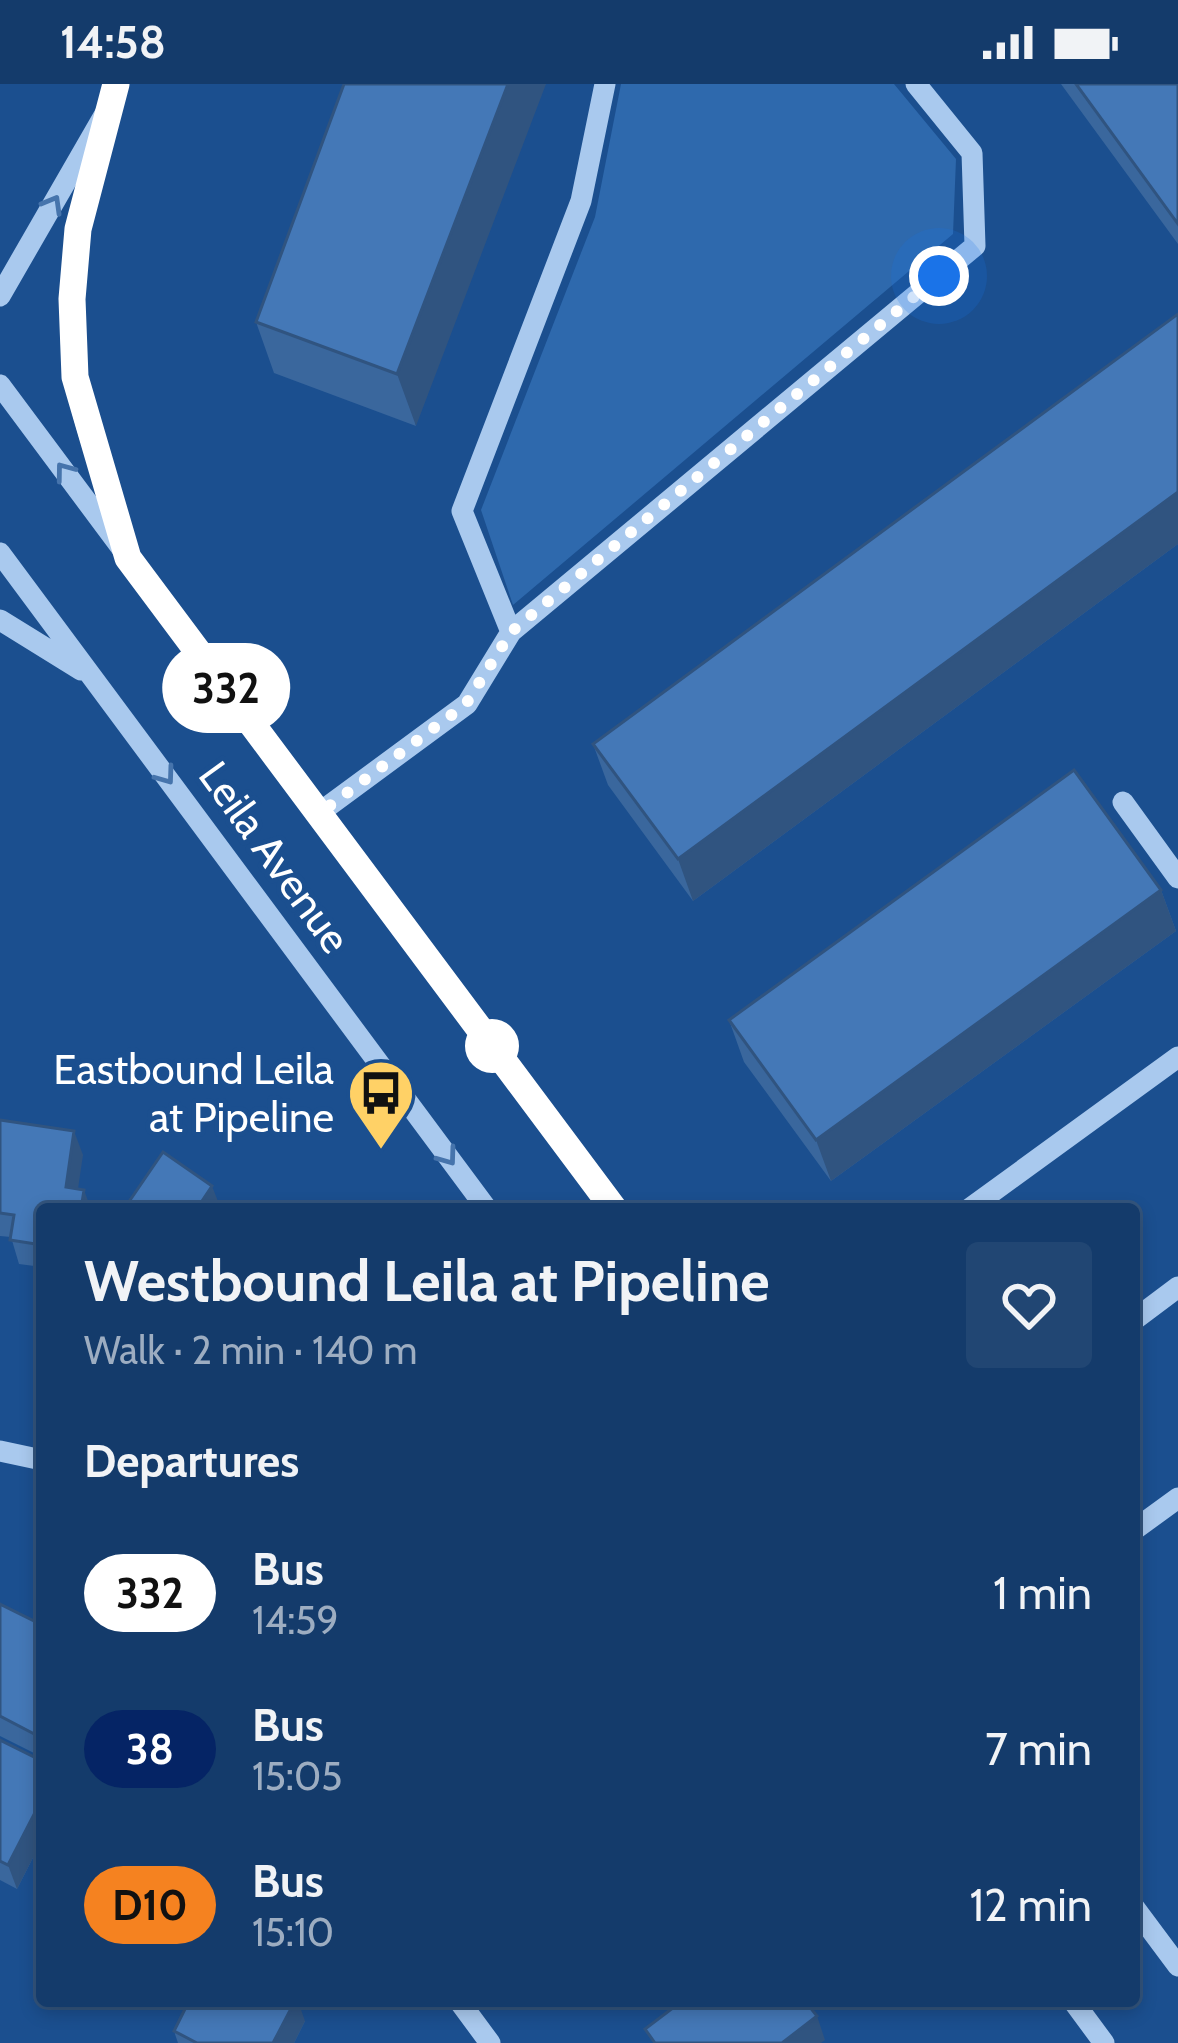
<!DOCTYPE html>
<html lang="en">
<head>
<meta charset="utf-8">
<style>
  :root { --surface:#143b6b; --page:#214673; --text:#f1f3f6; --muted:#9dadc1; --line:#33557e }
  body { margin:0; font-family:Cabin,sans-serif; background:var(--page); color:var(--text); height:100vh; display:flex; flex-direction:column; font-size:45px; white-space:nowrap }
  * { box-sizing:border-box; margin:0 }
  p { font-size:39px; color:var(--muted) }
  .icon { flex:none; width:66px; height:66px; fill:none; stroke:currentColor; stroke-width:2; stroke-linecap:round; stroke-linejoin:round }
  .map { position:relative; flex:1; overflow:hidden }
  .sheet { position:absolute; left:36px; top:1119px; width:1104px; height:804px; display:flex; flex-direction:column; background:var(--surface); border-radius:12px; box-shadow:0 6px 18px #0003,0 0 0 3px var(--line) }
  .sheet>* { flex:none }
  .badge { padding:0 24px; border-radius:39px; font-size:42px; line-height:78px }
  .you { position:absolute; width:60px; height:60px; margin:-30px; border:9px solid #fff; border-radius:50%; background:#1a73e8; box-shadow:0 0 0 18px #1a73e833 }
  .map>.badge { position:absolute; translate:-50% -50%; box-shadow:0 0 0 6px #fff }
  h2 { padding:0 48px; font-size:45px; line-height:108px }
  .round { display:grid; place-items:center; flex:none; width:126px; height:126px; border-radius:12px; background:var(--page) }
  .head { display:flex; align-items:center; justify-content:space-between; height:204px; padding:0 48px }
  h1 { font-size:57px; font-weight:700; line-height:90px }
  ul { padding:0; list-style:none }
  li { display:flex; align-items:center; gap:36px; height:156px; padding:0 48px }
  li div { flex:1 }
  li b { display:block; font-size:45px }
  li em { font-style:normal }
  li .badge { min-width:132px; font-weight:700; text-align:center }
  .status { display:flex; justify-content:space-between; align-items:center; height:84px; padding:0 60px; background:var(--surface); direction:ltr }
  .status svg { height:33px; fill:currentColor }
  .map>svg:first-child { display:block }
  .green { fill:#2e69ad }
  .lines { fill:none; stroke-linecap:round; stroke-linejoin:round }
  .minor { stroke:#a9c9ee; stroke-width:21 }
  .wall { fill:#3a679d }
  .shaded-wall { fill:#305480 }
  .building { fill:#4478b7; stroke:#305480; stroke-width:3 }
  .oneway { stroke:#4674ac }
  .line-casing { stroke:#fff; stroke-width:27 }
  .line { stroke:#fff; stroke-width:18 }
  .walk { stroke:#fff; stroke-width:12; stroke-dasharray:0 21.6 }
  .stop-dot { fill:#fff; stroke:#fff; stroke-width:6 }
  .labels { text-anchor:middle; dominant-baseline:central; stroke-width:10; stroke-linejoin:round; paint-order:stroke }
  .street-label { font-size:42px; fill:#fff; stroke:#1b4f8f }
  .poi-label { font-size:42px; fill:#fff; stroke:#1b4f8f; text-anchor:end }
</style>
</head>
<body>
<div class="status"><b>14:58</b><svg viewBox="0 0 49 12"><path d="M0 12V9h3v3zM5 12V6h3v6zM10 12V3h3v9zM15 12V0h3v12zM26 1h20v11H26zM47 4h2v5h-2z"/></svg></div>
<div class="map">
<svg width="1178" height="1959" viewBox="0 0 1178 1959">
  <rect width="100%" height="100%" fill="#1b4f8f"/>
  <path class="green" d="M621 0H894L956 75 953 150 513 521 481 426 595 133Z"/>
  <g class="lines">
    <path class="minor" d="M106 28C86 113 60 203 75 292 83 345 110 406 125 460
      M0 212 106 28 116 0
      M0 301 614 1125
      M0 469 487 1125
      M0 536 81 586
      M511 548 462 427 581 117 605 0
      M1123 718 1178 794
      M319 729 467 620 511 548 975 162 972 69 916 0
      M969 1125 1178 973
      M1134 1236 1178 1203
      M0 1367 42 1376
      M1134 1446 1178 1414
      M1134 1823 1178 1882
      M459 1917 490 1959
      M1073 1917 1104 1959"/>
  </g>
  <path class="wall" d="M344 0 416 342 274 289 256 238Z
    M1061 0H1178V160Z
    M1178 230V460L693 817 608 701 593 660Z
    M1161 806 1176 847 831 1097 744 978 729 936Z
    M0 1036 83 1071 42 1125V1183L19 1180 11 1153 0 1152Z
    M0 1520 42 1541V1673L0 1652Z
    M0 1656 42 1677V1756L17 1805 0 1796Z
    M305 1937 294 1959H178L174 1947Z"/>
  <path class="shaded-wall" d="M508 0H546L416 342 397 290Z
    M1178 408V460L693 817 678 775Z
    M1161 806 1176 847 831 1097 816 1056Z
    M74 1047 83 1071 75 1125 66 1103Z
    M212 1102 221 1125H199L198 1123Z
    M84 1106 91 1125H81Z
    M42 1715V1756L17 1805 8 1781Z
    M295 1917H298L305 1937 294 1959H273Z
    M817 1932 825 1956 821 1959H782Z"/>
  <path class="building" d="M344 0H508L397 290 256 238Z
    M1076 0H1178V140Z
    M1178 230V408L678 775 593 660Z
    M1074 686 1161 806 816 1056 729 936Z
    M0 1036 74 1047 66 1103 84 1106 81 1125H42V1161L10 1156 14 1131 0 1129Z
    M163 1068 212 1102 198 1123 201 1125H124Z
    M0 1520 42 1541 37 1554 42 1557V1654L0 1632Z
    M0 1656 42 1677V1715L8 1781 0 1777Z
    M189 1917H295L273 1959H197L174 1947Z
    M682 1917H805L817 1932 782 1959H655L645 1945Z"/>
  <defs><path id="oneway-chevron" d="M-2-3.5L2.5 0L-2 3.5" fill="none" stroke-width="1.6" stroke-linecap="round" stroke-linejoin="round" transform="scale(3)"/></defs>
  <g class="oneway">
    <use href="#oneway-chevron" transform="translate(53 120) rotate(-60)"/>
    <use href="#oneway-chevron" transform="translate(64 387) rotate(-127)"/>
    <use href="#oneway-chevron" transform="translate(166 692) rotate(54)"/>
    <use href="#oneway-chevron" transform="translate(448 1073) rotate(54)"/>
  </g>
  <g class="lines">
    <g class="line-casing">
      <path id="line" d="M116 0 78 145 72 215 75 293 128 474 614 1125"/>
    </g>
    <use href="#line" class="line"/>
    <path class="walk" d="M492 962 320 729 466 620 511 548 939 192"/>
  </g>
  <defs>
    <g id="bus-pin" transform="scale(3.45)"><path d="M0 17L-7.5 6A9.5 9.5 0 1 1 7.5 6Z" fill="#ffd166" stroke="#1b4f8f"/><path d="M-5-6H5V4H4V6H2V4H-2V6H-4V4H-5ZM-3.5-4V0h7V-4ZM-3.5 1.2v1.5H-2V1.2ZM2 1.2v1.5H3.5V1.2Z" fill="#111"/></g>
  </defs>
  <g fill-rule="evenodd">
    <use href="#bus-pin" x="381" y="1009"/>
  </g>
  <circle class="stop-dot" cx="492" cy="962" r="24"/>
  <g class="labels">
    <g class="street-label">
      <text transform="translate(275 773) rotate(54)">Leila Avenue</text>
    </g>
    <g class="poi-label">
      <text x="334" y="985">Eastbound Leila<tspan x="334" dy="48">at Pipeline</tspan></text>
    </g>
  </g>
</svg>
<div class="you" style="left:939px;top:192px"></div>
<b class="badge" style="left:226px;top:604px;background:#fff;color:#111">332</b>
<section class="sheet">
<div class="head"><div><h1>Westbound Leila at Pipeline</h1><p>Walk · 2 min · 140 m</p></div><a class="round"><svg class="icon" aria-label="heart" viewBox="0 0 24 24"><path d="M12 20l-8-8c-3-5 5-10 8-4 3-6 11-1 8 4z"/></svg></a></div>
<h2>Departures</h2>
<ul>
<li><span class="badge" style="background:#fff;color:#111">332</span><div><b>Bus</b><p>14:59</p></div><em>1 min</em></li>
<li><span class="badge" style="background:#052465;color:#fff">38</span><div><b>Bus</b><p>15:05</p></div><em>7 min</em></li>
<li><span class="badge" style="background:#f58220;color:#111">D10</span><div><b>Bus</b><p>15:10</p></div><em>12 min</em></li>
</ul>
</section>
</div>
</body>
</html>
